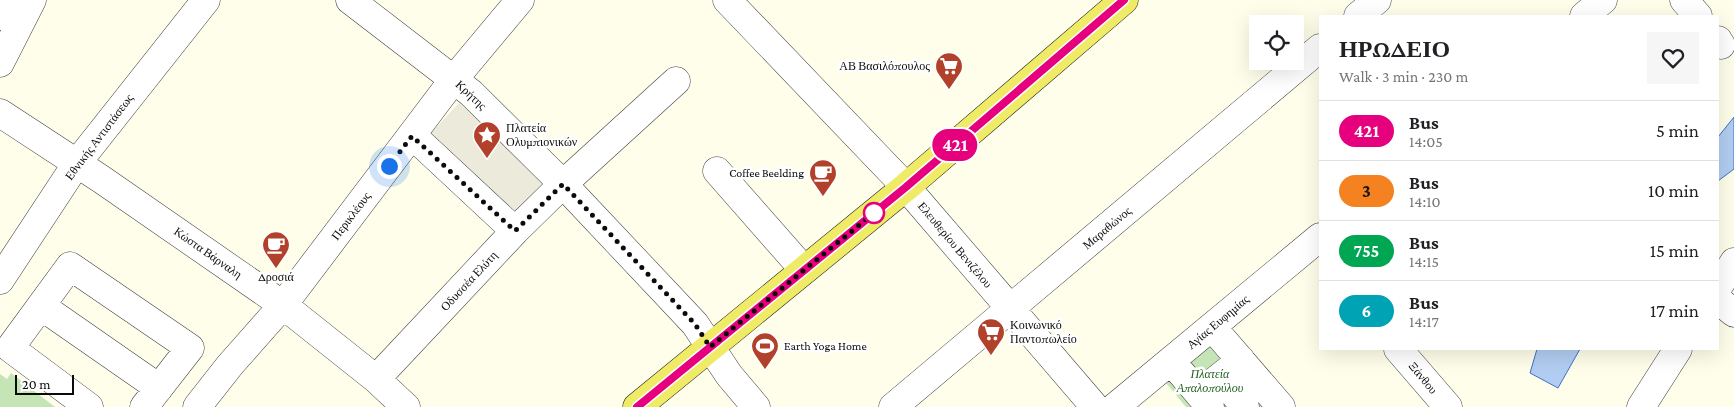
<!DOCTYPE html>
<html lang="en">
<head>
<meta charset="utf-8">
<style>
  :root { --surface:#fff; --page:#f6f6f6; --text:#202124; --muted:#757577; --line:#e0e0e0 }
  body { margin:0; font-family:"Crimson Pro",serif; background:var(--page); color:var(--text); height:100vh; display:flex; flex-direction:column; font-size:19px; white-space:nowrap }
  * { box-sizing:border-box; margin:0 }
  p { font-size:16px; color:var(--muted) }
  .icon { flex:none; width:28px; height:28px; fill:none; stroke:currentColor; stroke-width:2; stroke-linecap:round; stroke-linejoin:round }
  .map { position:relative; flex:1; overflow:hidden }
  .panel { position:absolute; left:1319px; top:15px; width:400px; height:335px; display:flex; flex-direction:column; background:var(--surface); border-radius:0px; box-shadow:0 5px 20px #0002 }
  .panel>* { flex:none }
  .badge { padding:0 10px; border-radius:16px; font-size:18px; line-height:32px }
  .tools { position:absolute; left:1249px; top:15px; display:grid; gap:10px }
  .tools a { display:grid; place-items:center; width:55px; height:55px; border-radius:0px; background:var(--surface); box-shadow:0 5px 20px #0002; font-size:25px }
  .scale { position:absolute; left:15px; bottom:12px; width:59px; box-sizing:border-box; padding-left:5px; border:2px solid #0b0b0b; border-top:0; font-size:14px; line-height:18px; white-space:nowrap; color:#0b0b0b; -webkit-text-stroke:4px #fff; paint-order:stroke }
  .you { position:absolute; width:25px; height:25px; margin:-12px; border:4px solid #fff; border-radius:50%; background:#1a73e8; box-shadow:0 0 0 8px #1a73e833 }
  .map>.badge { position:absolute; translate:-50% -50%; box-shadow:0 0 0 2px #fff }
  .round { display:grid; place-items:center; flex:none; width:52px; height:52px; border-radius:0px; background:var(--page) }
  .head { display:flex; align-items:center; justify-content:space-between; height:85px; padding:0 20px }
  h1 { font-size:24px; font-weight:600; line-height:38px }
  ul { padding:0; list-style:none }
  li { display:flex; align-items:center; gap:15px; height:60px; padding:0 20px; border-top:1px solid var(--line) }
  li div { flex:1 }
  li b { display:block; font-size:19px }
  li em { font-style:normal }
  li .badge { min-width:55px; font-weight:700; text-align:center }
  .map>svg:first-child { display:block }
  .green { fill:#c5e5b6 }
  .plaza { fill:#ecebdb }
  .water { fill:#b2cdf2; stroke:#3d72c4 }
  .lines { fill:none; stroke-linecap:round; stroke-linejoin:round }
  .minor-casing { stroke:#3e3e3e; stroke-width:29 }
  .major-casing { stroke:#1c1c1c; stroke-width:29 }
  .minor { stroke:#fff; stroke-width:28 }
  .major { stroke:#f0eb67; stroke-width:28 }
  .line-casing { stroke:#fff; stroke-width:11 }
  .line { stroke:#e6007e; stroke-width:8 }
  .walk { stroke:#0b0b0b; stroke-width:5; stroke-dasharray:0 9 }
  .stop-dot { fill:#fff; stroke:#e6007e; stroke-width:2.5 }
  .labels { text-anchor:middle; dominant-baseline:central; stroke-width:5; stroke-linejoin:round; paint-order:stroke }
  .poi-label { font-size:12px; fill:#0b0b0b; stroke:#fff; text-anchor:start }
  .street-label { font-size:12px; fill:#0b0b0b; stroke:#fff }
  .park-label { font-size:12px; font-style:italic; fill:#205e20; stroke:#fff }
</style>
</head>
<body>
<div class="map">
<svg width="1734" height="407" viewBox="0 0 1734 407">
  <rect width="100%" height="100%" fill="#fefeea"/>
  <path class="green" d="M1214 343 1269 407H1186L1166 383Z
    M11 373 55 407H0V374L7 379Z"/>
  <path class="plaza" d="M462 100 550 180 513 219 425 139Z"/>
  <path class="water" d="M1734 117V169L1718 181V137Z
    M1537 349H1580L1558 388 1530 373Z"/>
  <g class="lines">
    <g class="minor-casing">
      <path id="minor" d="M350 0 471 93 563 184 695 324 729 375 756 407
        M727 0 906 187 1095 407
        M1684 0 1698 16
        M0 16 8 0
        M1358 16 1377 0
        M1584 16 1603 0
        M1718 40 1721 45
        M0 63 32 0
        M0 113 101 179 283 305 376 379 406 407
        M412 135 515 231
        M717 171 804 270
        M0 280 77 163 206 0
        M1718 287 1734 262
        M1718 300 1734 313
        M41 306 159 388
        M1212 327 1281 407
        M1398 349 1448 407
        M1171 361 1210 407
        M1220 377 1245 407
        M376 379 515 231 563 184 676 81
        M1199 394 1241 360
        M89 407 10 348 70 266 190 348 144 407
        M197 407 230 365 283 305 454 79 520 0
        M893 407 1320 48
        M1115 407 1320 237
        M1641 407 1678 349"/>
    </g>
    <g class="major-casing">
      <path id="major" d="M637 407 906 187 1124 0"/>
    </g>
    <use href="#minor" class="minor"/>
    <use href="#major" class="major"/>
  </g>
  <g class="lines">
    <g class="line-casing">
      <path id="line" d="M637 407 906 187 1124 0"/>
    </g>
    <use href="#line" class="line"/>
    <path class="walk" d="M389 166 412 136 515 231 563 184 695 324 710 347 874 213"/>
  </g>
  <defs>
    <g id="supermarket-pin" transform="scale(1.4375)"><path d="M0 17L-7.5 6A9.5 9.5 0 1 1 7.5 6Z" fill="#b2412c" stroke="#fff"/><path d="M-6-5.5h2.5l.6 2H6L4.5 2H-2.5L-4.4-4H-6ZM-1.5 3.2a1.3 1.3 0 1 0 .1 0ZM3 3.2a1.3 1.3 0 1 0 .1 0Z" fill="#fff"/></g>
    <g id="sight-pin" transform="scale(1.4375)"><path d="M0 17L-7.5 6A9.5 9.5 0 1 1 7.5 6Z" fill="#b2412c" stroke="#fff"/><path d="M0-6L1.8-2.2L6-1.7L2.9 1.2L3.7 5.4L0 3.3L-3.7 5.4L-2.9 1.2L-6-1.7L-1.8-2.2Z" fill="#fff"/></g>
    <g id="cafe-pin" transform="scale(1.4375)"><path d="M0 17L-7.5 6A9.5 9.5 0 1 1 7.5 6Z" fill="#b2412c" stroke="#fff"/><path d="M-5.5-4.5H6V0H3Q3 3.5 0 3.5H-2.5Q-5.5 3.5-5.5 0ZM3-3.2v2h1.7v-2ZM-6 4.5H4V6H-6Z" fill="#fff"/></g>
    <g id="stadium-pin" transform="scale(1.4375)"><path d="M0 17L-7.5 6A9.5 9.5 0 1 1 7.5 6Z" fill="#b2412c" stroke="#fff"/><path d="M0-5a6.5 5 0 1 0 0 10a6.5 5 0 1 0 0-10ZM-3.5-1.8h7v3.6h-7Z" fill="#fff"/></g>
  </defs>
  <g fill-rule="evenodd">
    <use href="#supermarket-pin" x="949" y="66"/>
    <use href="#sight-pin" x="487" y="135"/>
    <use href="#cafe-pin" x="823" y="173"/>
    <use href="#cafe-pin" x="276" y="245"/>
    <use href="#supermarket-pin" x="991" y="332"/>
    <use href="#stadium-pin" x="765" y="346"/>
  </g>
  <circle class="stop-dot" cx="874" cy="213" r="10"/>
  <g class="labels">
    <g class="poi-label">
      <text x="930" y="66" text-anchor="end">ΑΒ Βασιλόπουλος</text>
      <text x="506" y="128">Πλατεία<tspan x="506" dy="14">Ολυμπιονικών</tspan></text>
      <text x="804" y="173" text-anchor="end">Coffee Beelding</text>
      <text x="276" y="277" text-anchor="middle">Δροσιά</text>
      <text x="1010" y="325">Κοινωνικό<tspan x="1010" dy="14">Παντοπωλείο</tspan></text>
      <text x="784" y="346">Earth Yoga Home</text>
    </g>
    <g class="street-label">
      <text transform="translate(471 95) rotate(43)">Κρήτης</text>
      <text transform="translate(99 137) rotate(-53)">Εθνικής Αντιστάσεως</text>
      <text transform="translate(351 216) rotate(-53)">Περικλέους</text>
      <text transform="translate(1107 228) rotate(-40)">Μαραθώνος</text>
      <text transform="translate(955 245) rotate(50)">Ελευθερίου Βενιζέλου</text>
      <text transform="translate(208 253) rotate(35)">Κώστα Βάρναλη</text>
      <text transform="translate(469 281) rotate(-47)">Οδυσσέα Ελύτη</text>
      <text transform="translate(1218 322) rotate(-40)">Αγίας Ευφημίας</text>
      <text transform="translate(1423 378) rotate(50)">Ξάνθου</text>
    </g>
    <g class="park-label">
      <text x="1210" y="374">Πλατεία<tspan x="1210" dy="14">Απαλοπούλου</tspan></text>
    </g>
  </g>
</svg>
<div class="tools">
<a><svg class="icon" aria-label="locate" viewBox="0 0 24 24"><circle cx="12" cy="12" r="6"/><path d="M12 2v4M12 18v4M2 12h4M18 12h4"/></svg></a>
</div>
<div class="scale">20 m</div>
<div class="you" style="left:389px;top:166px"></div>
<b class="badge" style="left:955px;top:145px;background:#e6007e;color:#fff">421</b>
<section class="panel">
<div class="head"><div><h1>ΗΡΩΔΕΙΟ</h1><p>Walk · 3 min · 230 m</p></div><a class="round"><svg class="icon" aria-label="heart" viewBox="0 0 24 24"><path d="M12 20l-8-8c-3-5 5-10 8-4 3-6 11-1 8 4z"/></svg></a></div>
<ul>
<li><span class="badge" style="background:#e6007e;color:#fff">421</span><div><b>Bus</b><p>14:05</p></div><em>5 min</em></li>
<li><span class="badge" style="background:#f58220;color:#111">3</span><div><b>Bus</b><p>14:10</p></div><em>10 min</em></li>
<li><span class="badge" style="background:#00a651;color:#fff">755</span><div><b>Bus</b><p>14:15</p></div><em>15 min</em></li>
<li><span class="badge" style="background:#00a3b4;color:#fff">6</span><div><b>Bus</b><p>14:17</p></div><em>17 min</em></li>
</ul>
</section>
</div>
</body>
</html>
